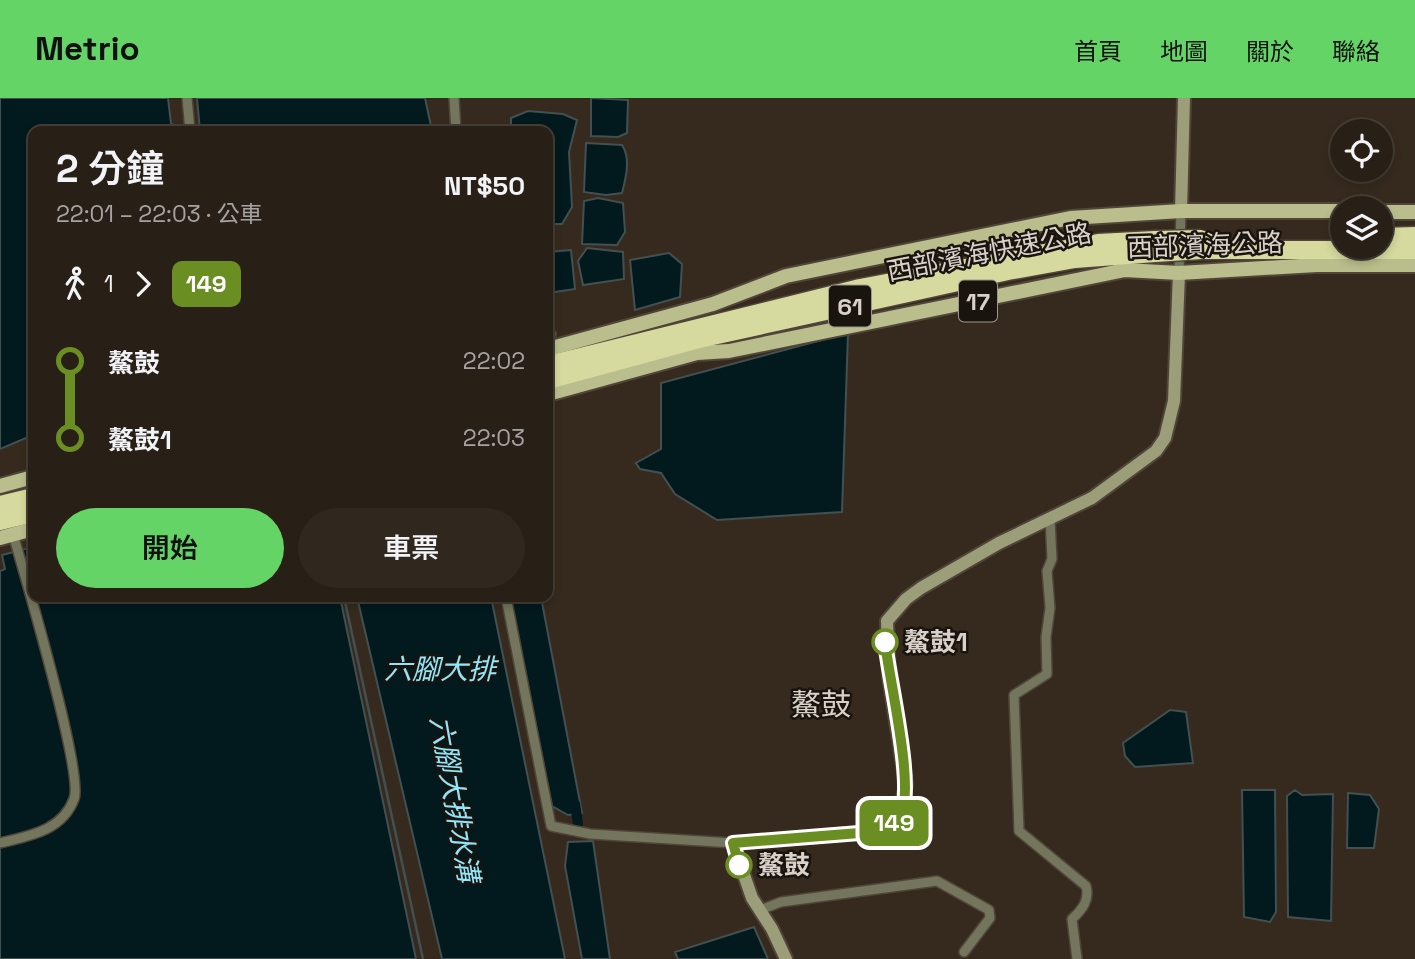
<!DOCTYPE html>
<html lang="zh-TW">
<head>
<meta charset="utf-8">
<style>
  :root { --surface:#282016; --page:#30281f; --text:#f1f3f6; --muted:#a5a3a1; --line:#443e35; --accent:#65d467 }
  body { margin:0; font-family:"Space Grotesk","Noto Sans TC",sans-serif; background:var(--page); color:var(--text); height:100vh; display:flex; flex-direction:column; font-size:26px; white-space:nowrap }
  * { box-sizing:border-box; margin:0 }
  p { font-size:23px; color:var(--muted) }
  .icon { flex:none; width:38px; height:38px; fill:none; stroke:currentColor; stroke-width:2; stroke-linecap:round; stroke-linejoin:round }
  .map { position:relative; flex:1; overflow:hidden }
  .drawer { position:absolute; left:28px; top:28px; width:525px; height:476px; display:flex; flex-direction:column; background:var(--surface); border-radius:14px; box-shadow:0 4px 10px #0003,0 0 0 2px var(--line) }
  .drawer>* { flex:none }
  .badge { padding:0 14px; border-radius:10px; font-size:24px; line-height:46px }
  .fabs { position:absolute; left:1330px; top:21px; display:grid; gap:14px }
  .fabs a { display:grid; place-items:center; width:63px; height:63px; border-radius:50%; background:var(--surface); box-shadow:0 4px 10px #0003,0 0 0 2px var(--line); font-size:35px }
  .map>.badge { position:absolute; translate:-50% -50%; box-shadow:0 0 0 4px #fff }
  .legs { display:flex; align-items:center; gap:10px; height:77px; padding:0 28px; font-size:23px }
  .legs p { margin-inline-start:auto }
  .head { display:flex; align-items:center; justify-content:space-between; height:119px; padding:0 28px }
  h1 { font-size:38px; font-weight:600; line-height:52px }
  .primary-button { display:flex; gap:14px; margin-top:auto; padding:14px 28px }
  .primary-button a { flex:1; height:80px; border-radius:42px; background:var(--accent); color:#111; font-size:28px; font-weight:600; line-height:80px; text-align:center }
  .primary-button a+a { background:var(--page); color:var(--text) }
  ul { padding:0 28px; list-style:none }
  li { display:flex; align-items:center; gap:24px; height:77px; font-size:26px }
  li i { display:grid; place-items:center; width:10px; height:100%; margin:0 9px; background:currentColor }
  li i::after { content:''; width:18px; height:18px; margin:-9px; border:5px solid; border-radius:50%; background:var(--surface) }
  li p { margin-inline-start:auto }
  li:first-child i { background:linear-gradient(#0000 50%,currentColor 0) }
  li:last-child i { background:linear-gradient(currentColor 50%,#0000 0) }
  header { display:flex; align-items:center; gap:42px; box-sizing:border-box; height:98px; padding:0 35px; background:var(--accent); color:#111 }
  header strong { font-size:33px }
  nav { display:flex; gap:38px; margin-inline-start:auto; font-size:24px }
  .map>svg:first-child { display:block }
  .water { fill:#02191e; stroke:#425051; stroke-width:2 }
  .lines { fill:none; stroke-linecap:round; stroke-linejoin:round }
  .stream { stroke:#425051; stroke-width:2.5 }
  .canal { stroke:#02191e; stroke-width:10 }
  .street-casing { stroke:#504539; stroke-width:12 }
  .secondary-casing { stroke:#504539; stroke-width:16 }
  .primary-casing { stroke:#504539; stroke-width:18 }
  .highway-casing { stroke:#504539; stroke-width:21 }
  .street { stroke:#73755d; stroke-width:9 }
  .secondary { stroke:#9b9e78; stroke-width:12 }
  .primary { stroke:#babd8c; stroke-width:14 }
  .highway { stroke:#d6da9e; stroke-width:18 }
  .highway-bridge-casing { stroke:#504539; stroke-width:21; stroke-linecap:butt }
  .highway-bridge { stroke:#d6da9e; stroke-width:18 }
  .line-1-casing { stroke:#fff; stroke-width:16 }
  .line-1 { stroke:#6b8e23; stroke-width:10 }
  .stop-1-dot { fill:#fff; stroke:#6b8e23; stroke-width:3.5 }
  .labels { text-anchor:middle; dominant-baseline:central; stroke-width:5; stroke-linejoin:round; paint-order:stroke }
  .shield { fill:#19140e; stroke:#9f9891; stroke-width:2 }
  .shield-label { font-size:24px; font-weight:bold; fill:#d9d1c9 }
  .street-label { font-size:26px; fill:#d9d1c9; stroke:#19140e }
  .stop-label { font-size:26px; font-weight:bold; fill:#d9d1c9; stroke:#19140e; text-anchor:start }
  .water-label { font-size:28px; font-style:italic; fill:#90e5f9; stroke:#19140e }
  .quarter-label { font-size:30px; fill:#d9d1c9; stroke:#19140e }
</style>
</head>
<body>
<header>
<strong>Metrio</strong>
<nav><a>首頁</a><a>地圖</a><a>關於</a><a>聯絡</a></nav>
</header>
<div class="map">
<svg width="1415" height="861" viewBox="0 0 1415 861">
  <rect width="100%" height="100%" fill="#362a1e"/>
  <path class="water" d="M0 0H168L171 26 174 27 173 33H33V337L0 351Z
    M197 0H425L432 33H200Z
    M591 0 628 2 627 35 618 39 591 38Z
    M528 13 563 16 577 22 569 54 572 109 562 126H548V33H511V20Z
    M586 45 622 47C631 61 626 79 622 95L606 97 584 94Z
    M598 100 623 105 625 134 617 147 582 146 584 103Z
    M587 150 623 154 624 181 583 187 578 163Z
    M571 152 575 191 548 195V154Z
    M669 155 682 166 680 199 635 212 630 162Z
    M848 235 842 414 717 422 675 396 661 375 640 371 636 365 661 351V285Z
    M33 449V499H340L416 861H0V473L5 471 2 457Z
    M357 499H491L565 861H442Z
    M510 499H541L582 715 568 717 552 708Z
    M1170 612 1186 614 1193 665 1135 669 1125 658 1123 645Z
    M1242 692H1275L1276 814 1270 824 1244 819Z
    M1295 692 1302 697 1333 696 1331 823 1288 819 1287 698Z
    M1348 695 1370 697 1379 711 1374 750H1347Z
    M593 743 610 861H582L565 768 568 744Z
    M754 829 768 861H678L675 854Z"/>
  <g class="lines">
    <path class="stream" d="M344 499 423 861"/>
    <path class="canal" d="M575 706 578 726"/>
    <g class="street-casing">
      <path id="street" d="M187 0 190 33
        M454 0 456 33
        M1179 175 1181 113
        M548 237 551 236
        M1050 420 1052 461 1047 473 1050 510 1046 539 1047 576 1014 597 1019 733 1086 788C1090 802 1082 812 1072 821L1077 861
        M506 499 551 728 590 736 733 745
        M0 745C29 738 62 733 74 701 84 676 24 475 13 436
        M760 812 781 804 937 783 989 812 990 820 964 854"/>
    </g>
    <g class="secondary-casing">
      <path id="secondary" d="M1181 113 1184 0
        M786 861 772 831 752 800 733 745 872 734 888 729 899 720 906 686 889 579 887 523 906 501 921 490 999 445 1092 400 1156 353 1165 340 1174 303 1179 175"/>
    </g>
    <g class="primary-casing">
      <path id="primary" d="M1381 114H1415
        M548 251 713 206 786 178 1070 120 1181 113H1342
        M548 296 697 255 729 253 1125 172 1179 175 1317 167H1415
        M0 388 33 379
        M0 440 33 431"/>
    </g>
    <g class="highway-casing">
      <path id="highway" d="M1381 139 1415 138
        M1201 152H1415
        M548 267 860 190 1098 145 1155 142
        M548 282 699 241 1008 173 1075 161 1155 155
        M0 407 33 399
        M0 423 33 415"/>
    </g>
    <use href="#street" class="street"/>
    <use href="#secondary" class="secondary"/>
    <use href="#primary" class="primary"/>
    <use href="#highway" class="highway"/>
    <g class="highway-bridge-casing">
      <path id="highway-bridge" d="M1155 142 1201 141
        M1155 155 1201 152"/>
    </g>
    <use href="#highway-bridge" class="highway-bridge"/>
  </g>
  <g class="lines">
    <g class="line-1-casing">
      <path id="line-1" d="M739 767 733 745 872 734C882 732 894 729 900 719 916 691 889 582 885 544"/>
    </g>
    <use href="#line-1" class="line-1"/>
  </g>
  <g class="stop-1-dot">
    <circle cx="885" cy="544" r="12"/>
    <circle cx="739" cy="767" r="12"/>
  </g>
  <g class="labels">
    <g class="shield">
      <rect x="959" y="182.5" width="38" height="41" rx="5"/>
      <rect x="829" y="187.5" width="42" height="41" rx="5"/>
    </g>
    <g class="shield-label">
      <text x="978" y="203">17</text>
      <text x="850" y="208">61</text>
    </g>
    <g class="street-label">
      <text transform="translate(1205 147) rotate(-2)">西部濱海公路</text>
      <text transform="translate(989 154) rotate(-11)">西部濱海快速公路</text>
    </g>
    <g class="stop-label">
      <text x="904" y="544">鰲鼓1</text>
      <text x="758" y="767">鰲鼓</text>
    </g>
    <g class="water-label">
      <text x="440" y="571">六腳大排</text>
      <text transform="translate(455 701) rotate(80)">六腳大排水溝</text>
    </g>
    <g class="quarter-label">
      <text x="821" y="606">鰲鼓</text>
    </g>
  </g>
</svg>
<div class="fabs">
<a><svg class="icon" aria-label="locate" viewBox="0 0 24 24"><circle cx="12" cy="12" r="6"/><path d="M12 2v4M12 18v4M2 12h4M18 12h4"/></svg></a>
<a><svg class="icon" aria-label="layers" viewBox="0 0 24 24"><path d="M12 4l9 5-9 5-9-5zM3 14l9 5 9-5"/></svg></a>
</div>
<b class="badge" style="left:894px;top:725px;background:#6b8e23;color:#fff">149</b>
<section class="drawer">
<div class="head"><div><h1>2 分鐘</h1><p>22:01 – 22:03 · 公車</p></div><b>NT$50</b></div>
<div class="legs"><svg class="icon" aria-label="walk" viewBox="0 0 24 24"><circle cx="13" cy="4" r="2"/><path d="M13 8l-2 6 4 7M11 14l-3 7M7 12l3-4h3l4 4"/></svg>1<svg class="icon" aria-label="forward" viewBox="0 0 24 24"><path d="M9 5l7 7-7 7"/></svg><b class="badge" style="background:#6b8e23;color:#fff">149</b></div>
<ul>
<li><i style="color:#6b8e23"></i><b>鰲鼓</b><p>22:02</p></li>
<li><i style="color:#6b8e23"></i><b>鰲鼓1</b><p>22:03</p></li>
</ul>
<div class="primary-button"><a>開始</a><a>車票</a></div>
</section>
</div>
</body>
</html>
